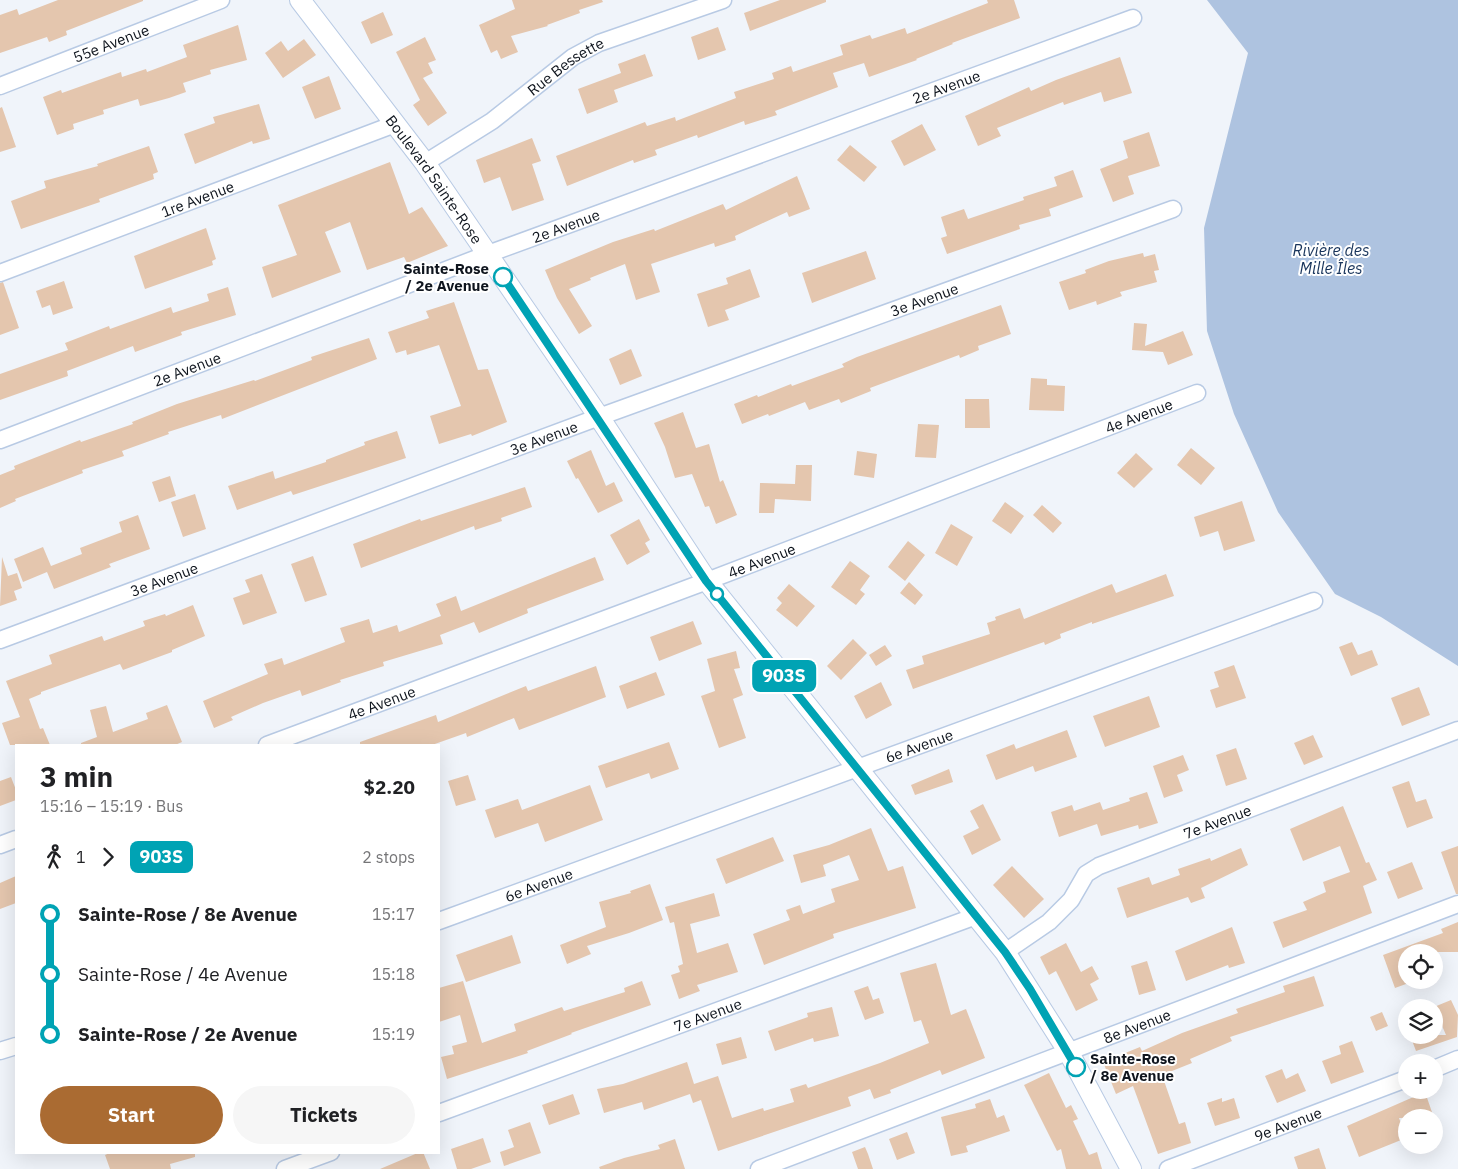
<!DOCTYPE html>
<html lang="en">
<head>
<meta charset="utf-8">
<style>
  :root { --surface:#fff; --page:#f6f6f6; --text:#202124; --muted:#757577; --accent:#aa6b32 }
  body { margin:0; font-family:"IBM Plex Sans",sans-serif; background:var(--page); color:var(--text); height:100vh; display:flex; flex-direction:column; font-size:19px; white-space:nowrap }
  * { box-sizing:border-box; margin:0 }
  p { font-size:16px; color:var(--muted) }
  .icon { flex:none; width:28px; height:28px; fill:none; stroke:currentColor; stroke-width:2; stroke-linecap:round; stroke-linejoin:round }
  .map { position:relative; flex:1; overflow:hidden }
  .drawer { position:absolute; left:15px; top:744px; width:425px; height:410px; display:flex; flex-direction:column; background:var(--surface); border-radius:0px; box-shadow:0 5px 20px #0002 }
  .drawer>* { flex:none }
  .badge { padding:0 10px; border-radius:8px; font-size:18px; line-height:32px }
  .buttons { position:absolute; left:1398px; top:944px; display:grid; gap:10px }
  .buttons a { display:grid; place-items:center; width:45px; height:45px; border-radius:50%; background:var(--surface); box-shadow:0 5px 20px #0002; font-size:25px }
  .map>.badge { position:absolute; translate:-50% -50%; box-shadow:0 0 0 2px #fff }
  .legs { display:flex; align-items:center; gap:8px; height:55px; padding:0 25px; font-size:16px }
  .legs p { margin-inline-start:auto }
  .summary { display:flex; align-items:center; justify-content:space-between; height:85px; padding:0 25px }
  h1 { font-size:28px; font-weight:700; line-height:38px }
  .action { display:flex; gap:10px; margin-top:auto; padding:10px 25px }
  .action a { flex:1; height:58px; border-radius:30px; background:var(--accent); color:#fff; font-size:20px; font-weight:700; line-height:58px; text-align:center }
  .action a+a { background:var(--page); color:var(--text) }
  ul { padding:0 25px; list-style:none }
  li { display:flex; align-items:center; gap:18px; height:60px; font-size:19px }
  li i { display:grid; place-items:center; width:8px; height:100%; margin:0 6px; background:currentColor }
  li i::after { content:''; width:12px; height:12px; margin:-6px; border:4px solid; border-radius:50%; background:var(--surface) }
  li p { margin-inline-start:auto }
  li:first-child i { background:linear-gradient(#0000 50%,currentColor 0) }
  li:last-child i { background:linear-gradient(currentColor 50%,#0000 0) }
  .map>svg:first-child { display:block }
  .water { fill:#aec3e0 }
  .building { fill:#e4c6ae }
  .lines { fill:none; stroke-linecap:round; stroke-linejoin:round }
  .minor-casing { stroke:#b8cae4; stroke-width:19 }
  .tertiary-casing { stroke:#b8cae4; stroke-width:22 }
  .minor { stroke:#fff; stroke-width:16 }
  .tertiary { stroke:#fff; stroke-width:20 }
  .line-1-casing { stroke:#fff; stroke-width:11 }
  .line-1 { stroke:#00a3b4; stroke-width:8 }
  .stop-1-dot { fill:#fff; stroke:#00a3b4; stroke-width:2.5 }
  .labels { text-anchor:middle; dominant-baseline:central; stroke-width:4; stroke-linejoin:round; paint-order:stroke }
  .street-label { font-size:15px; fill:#0f151e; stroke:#fff }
  .stop-label { font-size:15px; font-weight:bold; fill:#0f151e; stroke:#fff; text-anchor:end }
  .water-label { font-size:16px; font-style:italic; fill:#18345b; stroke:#fff }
</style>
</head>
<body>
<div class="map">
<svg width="1458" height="1169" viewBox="0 0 1458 1169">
  <rect width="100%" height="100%" fill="#f0f4fa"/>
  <path class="water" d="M1207 0H1458V666L1381 617 1335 594 1278 512 1234 414 1207 331 1204 228 1248 53Z"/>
  <path class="building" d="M58 0H143V1L66 31 67 35 49 42 47 37 0 53V15L17 9 19 15Z
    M512 0H602L603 2 579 10 580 13 547 25 548 26 511 36 518 52 501 59 497 50 491 53 479 25 515 9Z
    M780 0H826V2L750 31 744 13Z
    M987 0H1014L1020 18 952 43 953 44 916 59 917 60 869 77 864 63 833 73 838 87 775 111 777 115 745 125 744 121 698 138 697 135 655 150 657 155 634 163 633 160 567 186 556 156 645 122 647 126 675 117 676 121 736 98 734 92 774 79 772 73 791 66 793 72 843 55 840 45 870 35 872 39 905 28 907 34 988 3Z
    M383 12 393 35 371 44 361 22Z
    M238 25 247 60 210 70 211 74 183 83 186 92 169 98 140 106 138 99 103 110 104 114 73 124 74 129 57 135 43 97 61 90 62 93 121 72 122 77 146 69 147 72 187 57 183 45Z
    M718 27 726 50 698 60 691 37Z
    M425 37 436 60 428 63 433 73 423 78 447 113 428 126 413 105 420 100 396 52Z
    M304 39 316 55 283 78 265 53 281 41 288 51Z
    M645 54 653 76 614 90 618 102 587 114 578 89 621 73 618 64Z
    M1120 57 1132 93 1104 102 1101 92 1064 105 1063 102 997 128 1001 136 978 146 965 116 1029 87 1031 91 1056 80Z
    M329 76 341 109 315 119 302 87Z
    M259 104 270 139 253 144 252 141 195 164 184 134 215 123 213 117Z
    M2 107 16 147 0 152V108Z
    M922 124 936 150 904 166 891 141Z
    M1149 132 1160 166 1128 176 1134 194 1113 202 1100 169 1128 158 1123 141Z
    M532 138 541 161 532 164 544 200 512 211 500 177 484 183 476 160Z
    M850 145 877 167 864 182 837 160Z
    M149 146 158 172 153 174 154 179 99 199 100 202 21 229 11 201 46 188 44 181 98 166 97 164Z
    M390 162 409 214 422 207 448 246 407 263 404 257 367 270 350 222 325 232 341 272 272 298 262 267 297 255 278 205Z
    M1073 170 1083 197 1049 209 1051 216 1019 225 1020 229 947 254 941 238 947 236 941 217 964 209 968 219 1024 200 1023 197 1057 186 1054 177Z
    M797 176 810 209 789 217 787 212 735 236 736 240 715 247 714 243 651 264 660 292 636 300 625 264 590 278 591 280 569 289 592 326 579 334 557 298 545 270 613 242 654 229 655 231 723 204 726 210Z
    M206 228 216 259 212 261 213 265 145 289 134 256Z
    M866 251 876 279 812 303 802 273Z
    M1143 253 1144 257 1155 254 1159 270 1154 271 1157 282 1120 292 1122 296 1097 305 1096 301 1069 310 1059 282 1086 273 1085 270 1109 261Z
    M750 269 760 297 725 310 729 320 708 327 697 294 728 284 726 278Z
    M64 281 73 308 53 315 50 305 42 308 36 291Z
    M3 282 19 328 0 335V283Z
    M228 287 236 315 181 332 182 335 135 352 133 346 67 371 68 376 0 400V374L68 350 65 343 109 326 110 329 171 307 173 313 209 301 207 294Z
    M454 302 478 370 488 369 507 422 472 436 471 434 439 444 430 416 461 406 439 345 407 355 406 350 396 353 388 332 429 318 426 311Z
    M1001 305 1011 334 978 346 979 350 960 358 959 355 870 388 871 391 841 403 839 399 809 410 805 402 769 416 768 414 742 424 734 404 757 395 758 397 791 384 792 386 844 367 842 364 857 357Z
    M1134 323 1147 324 1145 346 1183 331 1193 355 1168 365 1163 352 1132 350Z
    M369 338 377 359 222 419 221 415 168 432 169 434 122 451 124 456 82 470 83 473 15 499 16 501 0 508V475L15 469 14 466 80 440 81 442 133 424 132 422 177 404 254 380 255 381 312 360 311 357Z
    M631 349 642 376 620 385 609 359Z
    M1031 378 1047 379V385L1065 386 1064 411 1029 410Z
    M965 399H989L990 428H965Z
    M683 412 696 448 709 444 720 482 723 480 737 515 716 524 709 506 705 507 692 474 675 478 665 447 654 423Z
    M918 424 939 425 936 458 915 457Z
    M397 431 406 458 293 495 291 491 237 510 228 486 273 471 275 479 326 462V460L365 445 364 442Z
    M1191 448 1215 468 1201 485 1177 465Z
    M591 450 606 486 614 482 623 501 598 513 578 478 576 479 567 461Z
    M857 451 877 454 874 478 854 475Z
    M1136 453 1153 469 1134 488 1117 473Z
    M796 465H812L811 501 775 499 774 513H759L760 483 795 484Z
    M170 476 176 496 159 502 152 482Z
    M525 487 532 507 501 518 502 521 475 530 474 526 361 568 353 544 420 519 421 521Z
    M195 494 206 529 183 537 171 502Z
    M1242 501 1255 541 1224 551 1218 531 1200 537 1194 517Z
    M1005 502 1024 516 1011 534 992 521Z
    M1042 505 1062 523 1053 533 1033 515Z
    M138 515 150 549 109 564 111 567 54 589 47 572 23 582 14 559 43 547 51 566 82 554 80 548 122 532 119 522Z
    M639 519 650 540 645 543 650 552 627 565 610 535Z
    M951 524 973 537 957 566 935 553Z
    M908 541 925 555 905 581 888 567Z
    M313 556 327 595 305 602 291 564Z
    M2 557 8 576 17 573 22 588 14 591 17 600 0 606Z
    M595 557 604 580 527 609 528 613 479 633 474 622 440 635 443 644 383 662 384 666 340 680 341 682 302 696 300 690 263 703 231 717 233 720 214 728 203 701 268 674 264 664 282 658 284 665 345 642 340 628 369 619 373 633 397 625 399 632 441 616 436 604 456 596 461 611Z
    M850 561 870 576 860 590 865 594 856 605 831 587Z
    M262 574 277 613 243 625 233 598 250 592 245 580Z
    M1166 574 1174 596 1092 624V622L1060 634 1061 638 1045 645 1044 642 913 689 906 670 924 664 922 656 990 634 987 623 996 620 995 617 1020 608 1024 619 1112 584 1116 593Z
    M909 582 923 595 915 605 900 593Z
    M789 584 815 606 797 627 776 610 782 603 777 598Z
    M193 605 205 636 172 650V652L123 670 120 664 41 692V694L29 699 40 729 43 728 50 745H10L2 723 20 717 6 681 52 664 49 655 102 636 104 641 145 626 143 621 165 614 166 616Z
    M693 621 702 644 659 661 650 637Z
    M853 639 867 653 841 680 827 666Z
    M1352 642 1358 655 1372 650 1378 665 1351 676 1339 647Z
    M885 645 892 656 876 666 869 655Z
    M736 651 740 668 734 669 743 695 733 699 746 738 719 748 701 696 715 691 707 659Z
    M1234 665 1246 698 1216 708 1210 690 1219 687 1214 672Z
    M596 666 606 697 519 730 514 718 467 737 466 733 432 745H360V742L436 715 438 722 526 686 528 691Z
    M656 672 665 695 627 709 619 686Z
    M881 682 892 705 866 719 854 696Z
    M1419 687 1430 715 1402 726 1391 698Z
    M1149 696 1160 727 1105 747 1093 716Z
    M167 705 182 742 175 745H81V743L97 737 90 710 106 706 113 732 148 719 146 713Z
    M1067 730 1077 757 1035 772 1033 766 996 780 986 755 1014 744 1016 749Z
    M1313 735 1323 757 1304 765 1294 743Z
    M669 742 679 769 651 779 649 773 606 788 598 766Z
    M1236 748 1247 779 1226 786 1216 755Z
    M1183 755 1189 770 1177 775 1183 791 1164 798 1153 766Z
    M949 769 953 782 915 795 911 785Z
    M468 775 476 800 456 806 448 781Z
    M11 777 16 790V800L0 806V781Z
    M1409 781 1416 802 1426 799 1433 818 1407 828 1392 787Z
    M590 785 603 820 545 842 538 823 495 838 485 810 518 799 522 810Z
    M1147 792 1158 823 1139 829 1138 825 1101 836 1097 824 1059 837 1051 812 1072 805 1074 811 1100 802 1103 810 1130 801 1129 798Z
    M983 804 1001 840 972 855 963 836 979 828 970 811Z
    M1343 806 1366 863 1369 862 1377 880 1363 886 1372 913 1283 948 1273 922 1307 910 1303 902 1326 892 1323 882 1350 872 1340 846 1303 861 1290 829Z
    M871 828 888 871 903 866 916 908 833 934 834 938 764 965 753 934 790 920 786 910 800 905 803 914 835 902 831 889 859 880 849 855 823 865 826 876 801 883 793 855 829 845Z
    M773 837 784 861 726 884 716 859Z
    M1458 846V894H1456L1441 852Z
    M1241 848 1248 865 1201 888 1205 898 1191 903 1188 897 1127 918 1117 888 1149 877 1152 885 1180 875 1178 869 1210 858 1211 861Z
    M1412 862 1423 889 1398 899 1387 872Z
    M1012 866 1044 899 1024 918 993 885Z
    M16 876V903L0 909V883Z
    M650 884 663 920 629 933 587 946 591 954 567 964 560 945 606 927 599 902 631 893 630 891Z
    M714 893 720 916 690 924 697 953 728 943 738 972 697 985 700 991 679 999 671 975 680 972 678 966 683 964 674 922 670 923 665 907Z
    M1458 922V952H1406V984L1395 988 1383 955 1443 933 1441 929Z
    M1232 927 1245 963 1229 968 1228 965 1186 981 1175 951Z
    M512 935 521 963 466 982 456 955Z
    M1066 943 1081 972 1092 966 1099 979 1090 984 1098 1000 1076 1011 1056 971 1049 975 1040 957Z
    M1147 961 1156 990 1139 995 1131 966Z
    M936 963 951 1015 966 1009 985 1058 942 1075 940 1070 890 1090 891 1093 874 1099 870 1089 848 1097 851 1106 718 1151 701 1100 693 1103 690 1094 644 1110 642 1102 604 1113 597 1089 623 1084 687 1062 694 1084 718 1076 732 1118 763 1108 764 1111 794 1102 790 1089 806 1084 808 1088 880 1063 929 1043 921 1020 914 1022 900 973Z
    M1314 976 1324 1006 1230 1037 1232 1041 1190 1059 1192 1063 1162 1075 1179 1124 1185 1122 1191 1143 1158 1154 1133 1086 1116 1094 1103 1062 1140 1047 1142 1051 1182 1033 1238 1013 1236 1009 1285 992 1283 986Z
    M463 981 482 1043 516 1031 514 1024 562 1007 564 1011 625 992 624 988 642 981 651 1005 571 1033 572 1034 527 1051 528 1053 447 1079 441 1057 454 1054 452 1046 467 1042 460 1015 439 1022V988Z
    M868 986 873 1000 879 998 884 1013 865 1020 854 991Z
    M1451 1000 1458 1015 1457 1037 1416 1051 1410 1035H1446L1434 1007Z
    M832 1007 839 1036 814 1042 813 1038 775 1051 768 1031 808 1017 807 1013Z
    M1382 1012 1388 1026 1376 1031 1370 1017Z
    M741 1037 747 1058 722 1065 716 1044Z
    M1352 1041 1364 1072 1331 1084 1322 1061 1341 1054 1339 1046Z
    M1282 1069 1286 1079 1298 1073 1306 1091 1277 1103 1265 1076Z
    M1049 1073 1066 1108 1071 1105 1078 1119 1073 1121 1089 1155 1097 1152 1102 1169H1066L1061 1149 1057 1151 1024 1085Z
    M1425 1092 1434 1118H1399L1406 1138 1359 1157 1347 1126Z
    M573 1094 580 1114 549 1125 542 1105Z
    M1222 1098V1102L1234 1098 1240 1118 1215 1126 1207 1103Z
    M990 1099 997 1118 1004 1115 1010 1131 966 1146 968 1152 951 1156 941 1117 976 1108 975 1104Z
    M530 1122 541 1153 504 1166 500 1152 514 1147 508 1130Z
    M907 1132 915 1153 897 1160 889 1139Z
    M483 1138 491 1162 471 1169H457L451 1149Z
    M675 1139 685 1169H600L599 1167 624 1158 660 1149 658 1145Z
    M865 1147 868 1154 873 1169H858L852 1152Z
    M1319 1148 1326 1169H1298L1294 1157Z
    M112 1152H195V1157L170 1164 171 1169H110L105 1155Z
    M420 1152H423L430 1169H380Z"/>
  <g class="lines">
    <g class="minor-casing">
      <g id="minor">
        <path id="s1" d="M0 86 221 0"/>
        <path id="s2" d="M425 163 492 121 573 57 599 43 723 0"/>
        <path id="s3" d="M0 273 395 124"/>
        <path id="s4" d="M0 440 488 254 1133 18"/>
        <path id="s5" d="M0 640 599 417 1173 209"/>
        <path id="s6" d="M267 745 707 581 1197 393"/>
        <path d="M0 845 16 839"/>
        <path id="s7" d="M439 921 1314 601"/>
        <path id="s8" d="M1005 952 1049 922 1071 900 1086 874 1099 866 1458 730"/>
        <path d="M0 1051 16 1046"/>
        <path d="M1434 1069 1458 1059"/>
        <path id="s9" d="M439 1113 976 916"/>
        <path d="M285 1169 331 1152"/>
        <path id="s10" d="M759 1169 1458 904"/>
        <path id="s11" d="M1168 1169 1406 1079"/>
      </g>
    </g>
    <g class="tertiary-casing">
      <g id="tertiary">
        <path id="s12" d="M300 0 425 163 599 417 707 581 1005 952 1068 1051 1131 1169"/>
      </g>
    </g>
    <use href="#minor" class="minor"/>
    <use href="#tertiary" class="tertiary"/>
  </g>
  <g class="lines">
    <g class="line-1-casing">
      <path id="line-1" d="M503 277 706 581 1005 952 1030 989 1076 1067"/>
    </g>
    <use href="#line-1" class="line-1"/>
  </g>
  <g class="stop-1-dot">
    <circle cx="503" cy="277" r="9"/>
    <circle cx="717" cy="594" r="6"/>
    <circle cx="1076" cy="1067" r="9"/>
  </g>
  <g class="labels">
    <g class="street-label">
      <text stroke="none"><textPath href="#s1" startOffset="119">55e Avenue</textPath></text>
      <text stroke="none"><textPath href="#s2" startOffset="171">Rue Bessette</textPath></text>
      <text stroke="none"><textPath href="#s4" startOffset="1010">2e Avenue</textPath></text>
      <text stroke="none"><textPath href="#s12" startOffset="224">Boulevard Sainte-Rose</textPath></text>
      <text stroke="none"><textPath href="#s3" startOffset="211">1re Avenue</textPath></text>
      <text stroke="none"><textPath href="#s4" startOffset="605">2e Avenue</textPath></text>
      <text stroke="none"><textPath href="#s5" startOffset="985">3e Avenue</textPath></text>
      <text stroke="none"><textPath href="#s4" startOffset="200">2e Avenue</textPath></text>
      <text stroke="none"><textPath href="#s6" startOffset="932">4e Avenue</textPath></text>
      <text stroke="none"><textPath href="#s5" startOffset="580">3e Avenue</textPath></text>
      <text stroke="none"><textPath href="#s6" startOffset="528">4e Avenue</textPath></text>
      <text stroke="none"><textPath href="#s5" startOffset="175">3e Avenue</textPath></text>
      <text stroke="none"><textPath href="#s6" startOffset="122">4e Avenue</textPath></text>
      <text stroke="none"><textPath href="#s7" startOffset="511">6e Avenue</textPath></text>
      <text stroke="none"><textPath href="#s8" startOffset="256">7e Avenue</textPath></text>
      <text stroke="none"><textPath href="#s7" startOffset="106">6e Avenue</textPath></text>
      <text stroke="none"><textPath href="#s9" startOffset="286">7e Avenue</textPath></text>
      <text stroke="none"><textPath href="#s10" startOffset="404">8e Avenue</textPath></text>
      <text stroke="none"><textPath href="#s11" startOffset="128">9e Avenue</textPath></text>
    </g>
    <g class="stop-label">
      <text x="489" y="268">Sainte-Rose<tspan x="489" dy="17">/ 2e Avenue</tspan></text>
      <text x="1090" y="1058" text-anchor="start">Sainte-Rose<tspan x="1090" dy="17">/ 8e Avenue</tspan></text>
    </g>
    <g class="water-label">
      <text x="1331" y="250">Rivière des<tspan x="1331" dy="18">Mille Îles</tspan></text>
    </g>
  </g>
</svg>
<div class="buttons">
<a><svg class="icon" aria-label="locate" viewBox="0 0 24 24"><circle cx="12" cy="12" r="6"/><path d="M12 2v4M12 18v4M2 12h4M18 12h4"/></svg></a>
<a><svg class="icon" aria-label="layers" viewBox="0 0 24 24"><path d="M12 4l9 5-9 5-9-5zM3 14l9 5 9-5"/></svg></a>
<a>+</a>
<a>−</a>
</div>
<b class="badge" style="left:784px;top:676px;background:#00a3b4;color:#fff">903S</b>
<section class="drawer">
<div class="summary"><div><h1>3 min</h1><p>15:16 – 15:19 · Bus</p></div><b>$2.20</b></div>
<div class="legs"><svg class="icon" aria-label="walk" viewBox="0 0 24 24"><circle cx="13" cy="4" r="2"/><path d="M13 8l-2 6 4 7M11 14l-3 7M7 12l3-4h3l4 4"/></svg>1<svg class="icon" aria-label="forward" viewBox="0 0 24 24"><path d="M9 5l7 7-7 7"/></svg><b class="badge" style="background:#00a3b4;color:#fff">903S</b><p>2 stops</p></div>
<ul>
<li><i style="color:#00a3b4"></i><b>Sainte-Rose / 8e Avenue</b><p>15:17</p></li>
<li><i style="color:#00a3b4"></i><span>Sainte-Rose / 4e Avenue</span><p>15:18</p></li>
<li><i style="color:#00a3b4"></i><b>Sainte-Rose / 2e Avenue</b><p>15:19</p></li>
</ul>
<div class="action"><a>Start</a><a>Tickets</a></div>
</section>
</div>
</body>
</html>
